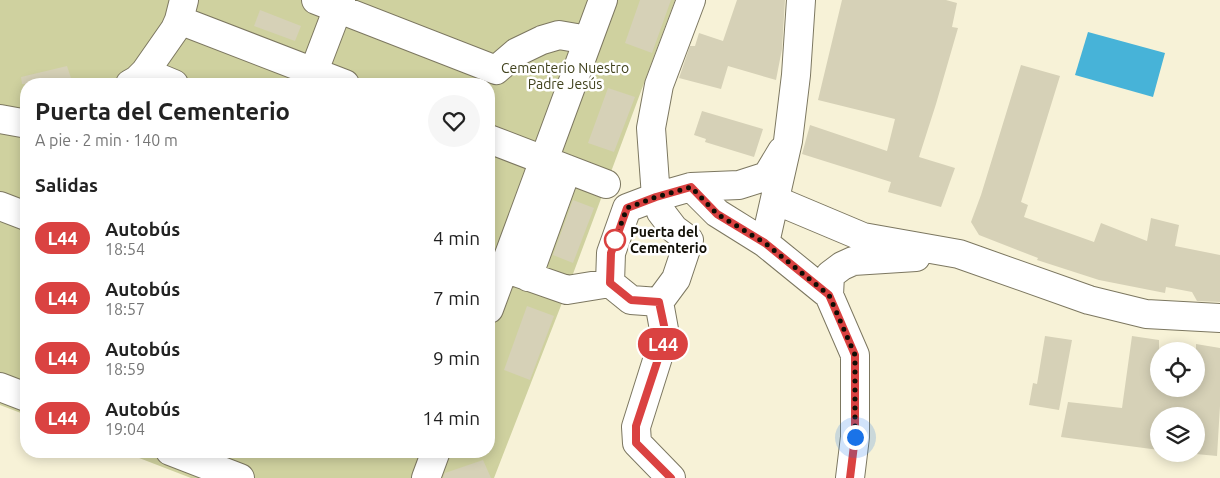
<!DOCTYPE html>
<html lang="es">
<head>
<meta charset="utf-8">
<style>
  :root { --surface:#fff; --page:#f6f6f6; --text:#222; --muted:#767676 }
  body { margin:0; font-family:Ubuntu,sans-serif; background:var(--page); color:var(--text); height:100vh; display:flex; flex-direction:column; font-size:19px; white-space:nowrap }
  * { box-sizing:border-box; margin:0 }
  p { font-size:16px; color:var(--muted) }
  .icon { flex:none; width:28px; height:28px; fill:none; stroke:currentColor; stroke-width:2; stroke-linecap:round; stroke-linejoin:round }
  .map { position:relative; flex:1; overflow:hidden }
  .panel { position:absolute; left:20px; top:78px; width:475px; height:380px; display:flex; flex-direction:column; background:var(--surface); border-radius:20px; box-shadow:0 2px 12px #0003 }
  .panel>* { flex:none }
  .badge { padding:0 10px; border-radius:16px; font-size:18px; line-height:32px }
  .tools { position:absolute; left:1150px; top:342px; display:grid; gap:10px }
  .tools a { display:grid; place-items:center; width:55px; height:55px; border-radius:50%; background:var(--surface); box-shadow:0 2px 12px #0003; font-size:25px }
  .you { position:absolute; width:25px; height:25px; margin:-12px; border:4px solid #fff; border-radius:50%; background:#1a73e8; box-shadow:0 0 0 8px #1a73e833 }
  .map>.badge { position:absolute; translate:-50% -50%; box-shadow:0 0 0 2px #fff }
  h2 { padding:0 15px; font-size:19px; line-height:45px }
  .round { display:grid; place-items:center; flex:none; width:52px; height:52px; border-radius:26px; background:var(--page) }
  .headline { display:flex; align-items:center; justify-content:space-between; height:85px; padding:0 15px }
  h1 { font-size:24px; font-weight:700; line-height:38px }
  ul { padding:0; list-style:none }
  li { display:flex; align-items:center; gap:15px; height:60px; padding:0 15px }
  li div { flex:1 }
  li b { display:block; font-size:19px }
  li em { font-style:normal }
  li .badge { min-width:55px; font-weight:700; text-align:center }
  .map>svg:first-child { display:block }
  .green { fill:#cfd19f }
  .water { fill:#47b3d8 }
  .building { fill:#d6d1b7 }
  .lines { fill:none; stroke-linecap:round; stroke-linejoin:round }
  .minor-casing { stroke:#7c7760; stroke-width:30 }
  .minor { stroke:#fff; stroke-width:28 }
  .line-casing { stroke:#fff; stroke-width:11 }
  .line { stroke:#da4241; stroke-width:8 }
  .walk { stroke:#100e05; stroke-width:5; stroke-dasharray:0 9 }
  .stop-dot { fill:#fff; stroke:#da4241; stroke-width:2.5 }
  .labels { text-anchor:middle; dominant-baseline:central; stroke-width:5; stroke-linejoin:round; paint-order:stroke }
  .park-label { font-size:14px; fill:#41421d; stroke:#fff }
  .stop-label { font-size:14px; font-weight:bold; fill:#100e05; stroke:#fff; text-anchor:start }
</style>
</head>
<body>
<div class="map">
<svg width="1220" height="478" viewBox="0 0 1220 478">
  <rect width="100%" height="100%" fill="#f7f2d7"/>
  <path class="green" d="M0 0H675L567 290 494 478H191L121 451H489V84H26V415L0 405Z"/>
  <path class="water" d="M1088 32 1165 53 1153 97 1075 75Z"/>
  <path class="building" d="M640 0H671L652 53 625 43Z
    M737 0H785L782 49 776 80 728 66 721 89 679 78 690 46H695L699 33 723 41Z
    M842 0H946L957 3 952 27 958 28 936 104 919 157 955 168 941 207 888 192 891 182 802 154 810 125 887 151 895 119 818 100Z
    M260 10 301 26 295 41 254 26Z
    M1021 65 1060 76 1021 202 1028 205 1024 217 1094 242 1101 223 1147 241 1151 218 1179 225 1175 246 1220 255V302L1197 301 1192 292 1166 287 1165 293 1099 280 1037 260 1038 258 979 235 971 222 981 195Z
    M67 66 72 81 63 84H22L21 77Z
    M608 88 635 97 614 152 588 143Z
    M702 111 763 129 754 157 705 142 706 139 694 135Z
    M573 200 594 208 573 263 553 255Z
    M527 306 554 316 530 380 504 370Z
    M1045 336 1072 340 1059 410 1029 405 1033 383 1037 384Z
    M1132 336 1159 340V389H1196V344L1220 348V406L1217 456 1196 454V416H1159V450L1061 437 1068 402 1122 408Z
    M483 460 491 478H443L445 473Z"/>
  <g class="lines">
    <g class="minor-casing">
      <path id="minor" d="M316 0 496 70 517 52 542 40 559 35 588 40
        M179 20 345 84
        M145 72 174 84
        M130 84 137 80 145 72 175 29 179 20 184 0
        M309 84 341 0
        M0 119 22 123 26 122
        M489 139 606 184
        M691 187 739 185 767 176 782 151
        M775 200 863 237 959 254 1089 300 1146 314 1220 318
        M0 206 26 216
        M765 243 788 141 796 75 801 0
        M504 268 567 290 610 283 631 300 659 302
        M528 277 567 169
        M610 283 611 253 627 208 656 197 691 187 717 213 765 243 829 295 855 355V437L850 478
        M829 295 830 275 842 266 853 261 916 257
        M489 309 603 0
        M0 387 26 397
        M170 451 240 478
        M426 478 436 451
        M671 478 637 443 636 427 665 335 659 302 676 279 689 240 674 229 661 212 656 197 651 128 659 85 691 0"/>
    </g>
    <use href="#minor" class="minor"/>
  </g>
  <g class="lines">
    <g class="line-casing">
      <path id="line" d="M671 478 636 443V426L666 335 659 302 631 300 610 283 611 253 627 208 656 197 691 187 717 214 765 243 829 295 855 355V437L850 478"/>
    </g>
    <use href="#line" class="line"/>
    <path class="walk" d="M615 240 627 208 656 197 691 187 717 214 765 243 829 295 855 355V437"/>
  </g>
  <circle class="stop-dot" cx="615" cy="240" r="10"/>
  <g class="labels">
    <g class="park-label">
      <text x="565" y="68">Cementerio Nuestro<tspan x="565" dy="16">Padre Jesús</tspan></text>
    </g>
    <g class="stop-label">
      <text x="630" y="232">Puerta del<tspan x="630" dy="16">Cementerio</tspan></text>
    </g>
  </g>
</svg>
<div class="tools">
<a><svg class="icon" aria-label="locate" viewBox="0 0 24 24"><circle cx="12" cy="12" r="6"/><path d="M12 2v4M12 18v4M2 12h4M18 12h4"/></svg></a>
<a><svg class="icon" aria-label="layers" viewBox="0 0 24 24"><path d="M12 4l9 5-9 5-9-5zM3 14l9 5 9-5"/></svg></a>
</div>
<div class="you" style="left:855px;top:437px"></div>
<b class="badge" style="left:663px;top:344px;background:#da4241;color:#fff">L44</b>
<section class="panel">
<div class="headline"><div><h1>Puerta del Cementerio</h1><p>A pie · 2 min · 140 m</p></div><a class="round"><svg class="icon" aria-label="heart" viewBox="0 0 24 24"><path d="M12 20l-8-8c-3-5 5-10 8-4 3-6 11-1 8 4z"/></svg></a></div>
<h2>Salidas</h2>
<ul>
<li><span class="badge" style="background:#da4241;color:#fff">L44</span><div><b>Autobús</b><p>18:54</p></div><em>4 min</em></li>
<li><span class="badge" style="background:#da4241;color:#fff">L44</span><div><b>Autobús</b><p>18:57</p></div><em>7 min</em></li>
<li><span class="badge" style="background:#da4241;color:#fff">L44</span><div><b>Autobús</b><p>18:59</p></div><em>9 min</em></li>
<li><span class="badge" style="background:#da4241;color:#fff">L44</span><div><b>Autobús</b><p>19:04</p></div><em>14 min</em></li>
</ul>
</section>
</div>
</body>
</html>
